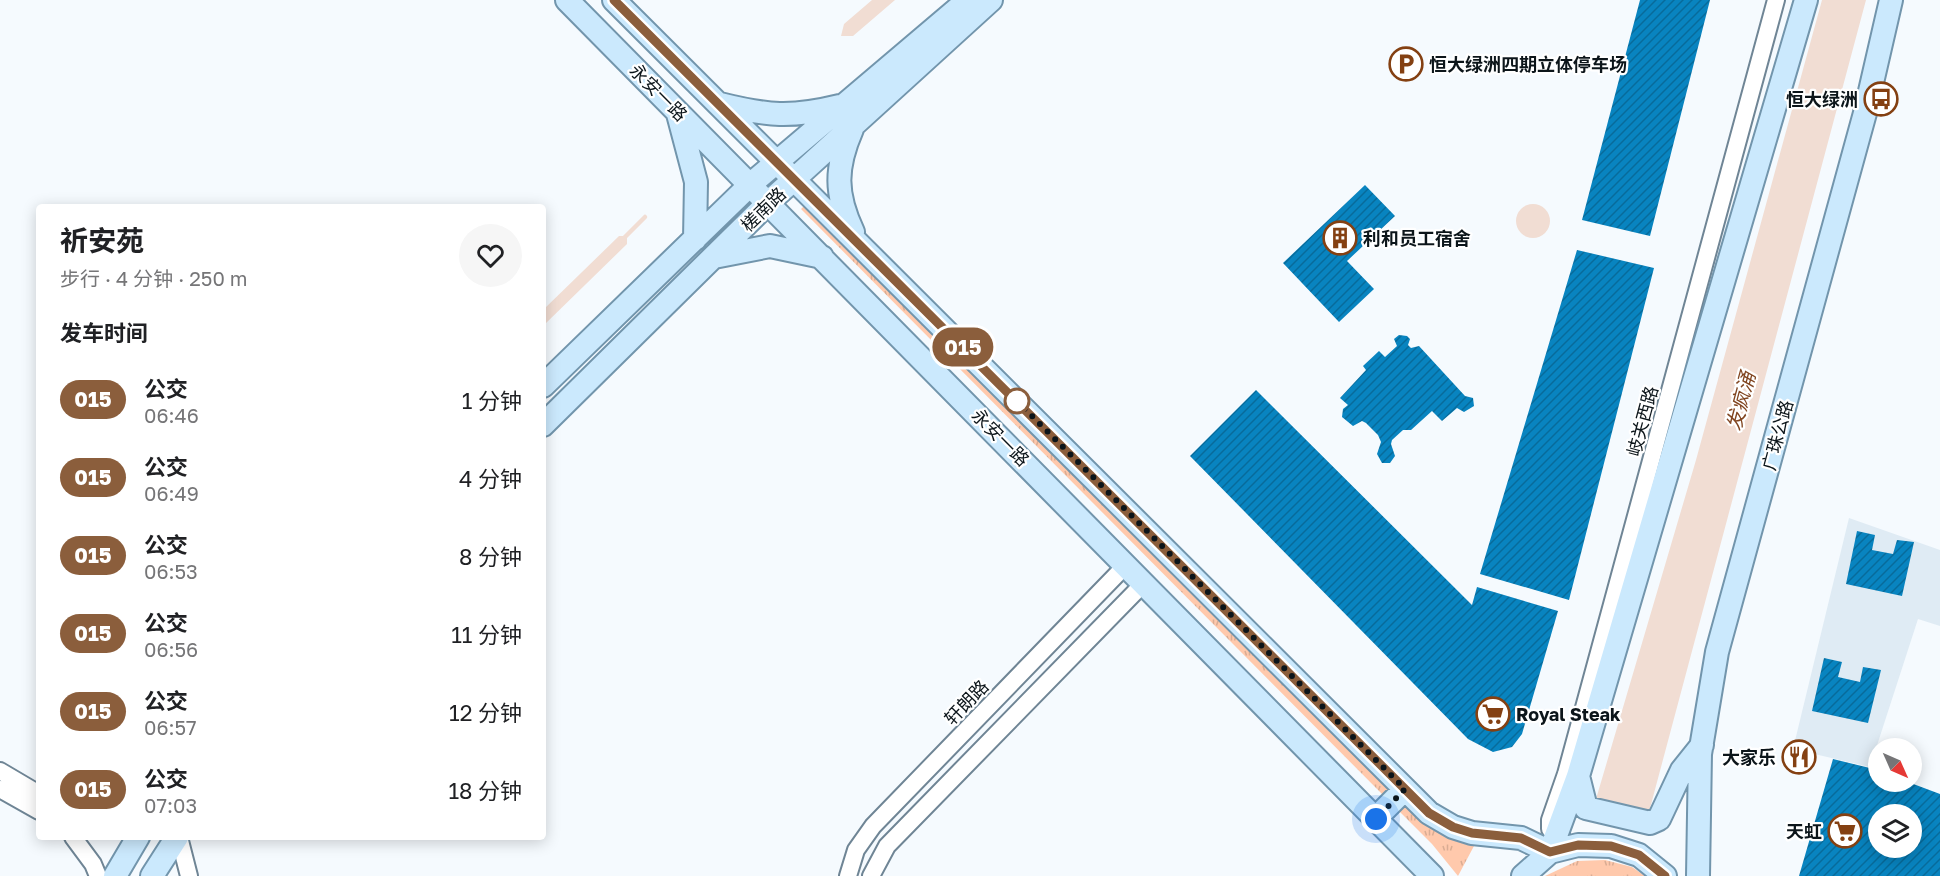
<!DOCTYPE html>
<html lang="zh">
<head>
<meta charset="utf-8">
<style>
  :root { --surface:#fff; --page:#f6f6f6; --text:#202124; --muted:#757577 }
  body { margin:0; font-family:"Golos Text","Noto Sans SC",sans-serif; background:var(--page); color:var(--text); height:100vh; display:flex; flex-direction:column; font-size:22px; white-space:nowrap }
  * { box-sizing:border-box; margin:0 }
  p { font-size:20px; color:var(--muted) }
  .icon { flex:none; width:33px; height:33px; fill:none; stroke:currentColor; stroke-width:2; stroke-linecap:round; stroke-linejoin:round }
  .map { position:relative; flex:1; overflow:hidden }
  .drawer { position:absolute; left:36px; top:204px; width:510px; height:636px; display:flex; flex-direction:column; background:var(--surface); border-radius:6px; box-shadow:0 3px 15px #0003 }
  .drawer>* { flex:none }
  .badge { padding:0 12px; border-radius:20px; font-size:21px; line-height:39px }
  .needle { width:39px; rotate:135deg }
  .fabs { position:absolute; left:1868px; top:738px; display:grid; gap:12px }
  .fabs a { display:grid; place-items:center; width:54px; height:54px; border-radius:50%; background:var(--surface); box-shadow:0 3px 15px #0003; font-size:30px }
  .you { position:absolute; width:30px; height:30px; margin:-15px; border:4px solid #fff; border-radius:50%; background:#1a73e8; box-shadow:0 0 0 9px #1a73e833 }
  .map>.badge { position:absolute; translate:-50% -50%; box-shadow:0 0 0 3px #fff }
  h2 { padding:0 24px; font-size:22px; line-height:54px }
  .round { display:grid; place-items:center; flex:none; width:63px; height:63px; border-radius:32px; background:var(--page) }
  .summary { display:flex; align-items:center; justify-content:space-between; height:102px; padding:0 24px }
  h1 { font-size:28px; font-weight:700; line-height:45px }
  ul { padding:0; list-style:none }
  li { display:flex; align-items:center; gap:18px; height:78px; padding:0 24px }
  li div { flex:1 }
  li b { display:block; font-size:22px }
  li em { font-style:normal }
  li .badge { min-width:66px; font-weight:700; text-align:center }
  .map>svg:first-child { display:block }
  .built { fill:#dfebf4 }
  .grass { fill:url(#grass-tufts) }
  .water { fill:#f1ddd3 }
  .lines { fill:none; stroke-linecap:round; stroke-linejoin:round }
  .stream { stroke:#f1ddd3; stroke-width:4.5 }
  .building { fill:url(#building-hatch); fill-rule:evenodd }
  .minor-casing { stroke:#6f8595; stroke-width:20 }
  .major-casing { stroke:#7295ac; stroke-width:26 }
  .minor { stroke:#fff; stroke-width:16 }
  .major { stroke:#cbe9fd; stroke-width:22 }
  .line-casing { stroke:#fff; stroke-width:14 }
  .line { stroke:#8b5e3c; stroke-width:9 }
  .walk { stroke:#0c151a; stroke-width:6; stroke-dasharray:0 10.8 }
  .stop-dot { fill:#fff; stroke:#8b5e3c; stroke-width:3 }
  .labels { text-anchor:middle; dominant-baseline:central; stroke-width:4.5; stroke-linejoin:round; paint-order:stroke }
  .poi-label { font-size:18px; font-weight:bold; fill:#0c151a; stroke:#fff; text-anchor:start }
  .street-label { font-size:18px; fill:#0c151a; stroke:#fff }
  .water-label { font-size:20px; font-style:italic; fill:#814520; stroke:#fff }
</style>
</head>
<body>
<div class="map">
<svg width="1940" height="876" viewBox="0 0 1940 876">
  <defs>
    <pattern id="grass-tufts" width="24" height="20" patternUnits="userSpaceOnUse" patternTransform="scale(1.5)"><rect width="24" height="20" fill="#ffc9ac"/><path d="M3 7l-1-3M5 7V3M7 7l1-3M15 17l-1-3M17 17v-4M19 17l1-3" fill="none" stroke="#d9ac93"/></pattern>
    <pattern id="building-hatch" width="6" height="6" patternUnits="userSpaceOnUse" patternTransform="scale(1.5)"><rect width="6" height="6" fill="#0884c0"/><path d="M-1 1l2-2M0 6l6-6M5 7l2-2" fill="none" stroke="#076b9b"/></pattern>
  </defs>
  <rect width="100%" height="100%" fill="#f5fafe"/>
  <path class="built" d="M1849 518 1940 550V626L1918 619 1870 767 1793 749Z"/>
  <path class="grass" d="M808 202 1391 790 1385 795 1382 794 801 209Z
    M1404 803C1428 828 1440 838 1474 846L1458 876 1432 844 1397 809Z
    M1605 860 1632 867 1645 876H1545L1577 861Z"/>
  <path class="water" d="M872 0H895L853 36H841L844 24Z
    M1822 0H1866L1649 812 1596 799 1696 460Z
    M1516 221a17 17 0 1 1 34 0a17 17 0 1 1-34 0Z
    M619 236H627V244L543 326V310Z"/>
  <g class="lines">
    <path class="stream" d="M622 240 645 217"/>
  </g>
  <path class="building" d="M1640 0H1710L1650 236 1582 220Z
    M1365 185 1395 216 1347 261 1374 289 1339 322 1283 263Z
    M1577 250 1654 268 1569 600 1480 574Z
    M1399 335 1407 336 1410 339 1408 345 1411 348 1419 346 1465 396 1473 398 1474 406 1464 412 1457 408 1442 421 1432 411 1411 430H1403L1392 440 1391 444 1395 456 1390 463H1382L1377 454 1381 442 1378 435 1366 423 1362 421 1353 426 1342 417 1343 409 1348 405 1340 398 1366 370 1363 366 1379 351 1385 357 1397 346 1394 339Z
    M1256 390 1472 605 1477 587 1558 611 1522 734 1512 747 1493 752 1468 739 1190 456Z
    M1857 531 1875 535 1872 550 1893 554 1897 540 1914 542 1902 596 1846 584Z
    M1824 658 1842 662 1838 677 1860 682 1863 667 1881 670 1868 723 1812 711Z
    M1833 759 1878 770V782H1908L1940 794V876H1799ZM1878 814H1911V848H1878Z"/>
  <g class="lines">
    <g class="minor-casing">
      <path id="minor" d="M0 771 39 794
        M0 789 39 811
        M1550 829V820L1566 774 1776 0
        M73 837 93 864 98 876
        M179 837 189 876
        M848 876 856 850 873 826 1126 565
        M871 876 887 846 1144 583"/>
    </g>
    <g class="major-casing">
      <path id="major" d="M567 0 1432 876
        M614 0 1429 813 1453 827 1472 833 1521 838 1550 852
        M720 104C768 116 791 118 840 106
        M678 114 696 182 695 239
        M852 129C835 168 835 194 853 232
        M714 257 770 246 822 257
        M543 386 751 184 968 0
        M543 425 769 202 991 0
        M1578 776 1586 808 1650 823 1659 819 1682 770 1702 745
        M1375 819 1405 789
        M1550 852 1578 776 1806 0
        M115 876 138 837
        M152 876 177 837
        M1523 876 1550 852 1578 845 1611 846 1639 855 1665 876
        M1698 876 1700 754 1717 652 1865 113 1891 0"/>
    </g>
    <use href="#minor" class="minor"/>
    <use href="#major" class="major"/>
  </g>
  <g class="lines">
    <g class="line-casing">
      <path id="line" d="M614 0 1429 813 1453 827 1472 833 1521 838 1550 852 1578 845 1611 846 1639 855 1665 876"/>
    </g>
    <use href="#line" class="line"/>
    <path class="walk" d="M1017 401 1405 789 1376 819"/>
  </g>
  <defs>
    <g id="parking-ring" transform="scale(1.725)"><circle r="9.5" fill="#fff" stroke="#844012" stroke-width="1.5"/><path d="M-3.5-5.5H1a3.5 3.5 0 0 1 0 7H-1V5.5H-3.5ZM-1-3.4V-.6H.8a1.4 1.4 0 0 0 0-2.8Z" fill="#844012"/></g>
    <g id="bus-ring" transform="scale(1.725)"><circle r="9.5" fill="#fff" stroke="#844012" stroke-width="1.5"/><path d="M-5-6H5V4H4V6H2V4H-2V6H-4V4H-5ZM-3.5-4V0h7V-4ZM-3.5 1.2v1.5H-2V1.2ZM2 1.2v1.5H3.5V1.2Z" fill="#844012"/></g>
    <g id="building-ring" transform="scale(1.725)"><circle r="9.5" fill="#fff" stroke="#844012" stroke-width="1.5"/><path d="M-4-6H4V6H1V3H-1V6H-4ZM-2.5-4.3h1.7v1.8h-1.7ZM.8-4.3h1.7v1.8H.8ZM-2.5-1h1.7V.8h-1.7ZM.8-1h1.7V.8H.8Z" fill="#844012"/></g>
    <g id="supermarket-ring" transform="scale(1.725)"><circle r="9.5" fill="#fff" stroke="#844012" stroke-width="1.5"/><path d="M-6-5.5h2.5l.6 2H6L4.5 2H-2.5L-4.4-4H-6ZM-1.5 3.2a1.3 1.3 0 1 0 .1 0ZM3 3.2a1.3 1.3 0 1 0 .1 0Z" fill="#844012"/></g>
    <g id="restaurant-ring" transform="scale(1.725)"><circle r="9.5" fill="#fff" stroke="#844012" stroke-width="1.5"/><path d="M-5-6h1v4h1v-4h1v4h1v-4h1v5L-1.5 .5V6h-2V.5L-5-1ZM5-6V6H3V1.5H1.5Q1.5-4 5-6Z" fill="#844012"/></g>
  </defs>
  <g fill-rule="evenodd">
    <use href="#parking-ring" x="1406" y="64"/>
    <use href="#bus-ring" x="1881" y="99"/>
    <use href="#building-ring" x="1340" y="238"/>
    <use href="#supermarket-ring" x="1493" y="714"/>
    <use href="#restaurant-ring" x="1799" y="757"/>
    <use href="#supermarket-ring" x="1845" y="831"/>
  </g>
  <circle class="stop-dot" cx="1017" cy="401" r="12"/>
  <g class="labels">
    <g class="poi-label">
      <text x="1429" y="64">恒大绿洲四期立体停车场</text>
      <text x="1858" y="99" text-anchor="end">恒大绿洲</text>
      <text x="1363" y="238">利和员工宿舍</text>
      <text x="1516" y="714">Royal Steak</text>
      <text x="1776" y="757" text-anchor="end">大家乐</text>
      <text x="1822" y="831" text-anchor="end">天虹</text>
    </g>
    <g class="street-label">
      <text transform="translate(659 92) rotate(45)">永安一路</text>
      <text transform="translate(763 209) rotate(-44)">槎南路</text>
      <text transform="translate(1642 421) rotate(-75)">岐关西路</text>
      <text transform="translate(1777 435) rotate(-75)">广珠公路</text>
      <text transform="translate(1001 437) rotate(45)">永安一路</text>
      <text transform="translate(966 702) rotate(-46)">轩朗路</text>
    </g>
    <g class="water-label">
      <text transform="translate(1740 401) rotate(-75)">发疯涌</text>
    </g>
  </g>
</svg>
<div class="fabs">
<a><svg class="needle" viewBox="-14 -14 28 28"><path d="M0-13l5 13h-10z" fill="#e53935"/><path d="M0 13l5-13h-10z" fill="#757577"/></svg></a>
<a><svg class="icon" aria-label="layers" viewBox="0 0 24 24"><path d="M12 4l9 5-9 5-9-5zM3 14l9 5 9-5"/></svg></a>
</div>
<div class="you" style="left:1376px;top:819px"></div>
<b class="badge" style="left:963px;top:347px;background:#8b5e3c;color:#fff">015</b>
<section class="drawer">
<div class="summary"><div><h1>祈安苑</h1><p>步行 · 4 分钟 · 250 m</p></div><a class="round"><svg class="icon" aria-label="heart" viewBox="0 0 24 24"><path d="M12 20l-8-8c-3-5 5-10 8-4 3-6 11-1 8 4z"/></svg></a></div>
<h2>发车时间</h2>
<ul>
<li><span class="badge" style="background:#8b5e3c;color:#fff">015</span><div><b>公交</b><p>06:46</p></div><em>1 分钟</em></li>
<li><span class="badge" style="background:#8b5e3c;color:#fff">015</span><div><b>公交</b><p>06:49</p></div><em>4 分钟</em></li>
<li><span class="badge" style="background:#8b5e3c;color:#fff">015</span><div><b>公交</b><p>06:53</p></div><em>8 分钟</em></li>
<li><span class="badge" style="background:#8b5e3c;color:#fff">015</span><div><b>公交</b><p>06:56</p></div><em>11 分钟</em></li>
<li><span class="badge" style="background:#8b5e3c;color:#fff">015</span><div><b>公交</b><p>06:57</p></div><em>12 分钟</em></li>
<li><span class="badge" style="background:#8b5e3c;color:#fff">015</span><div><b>公交</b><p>07:03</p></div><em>18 分钟</em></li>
</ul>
</section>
</div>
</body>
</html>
